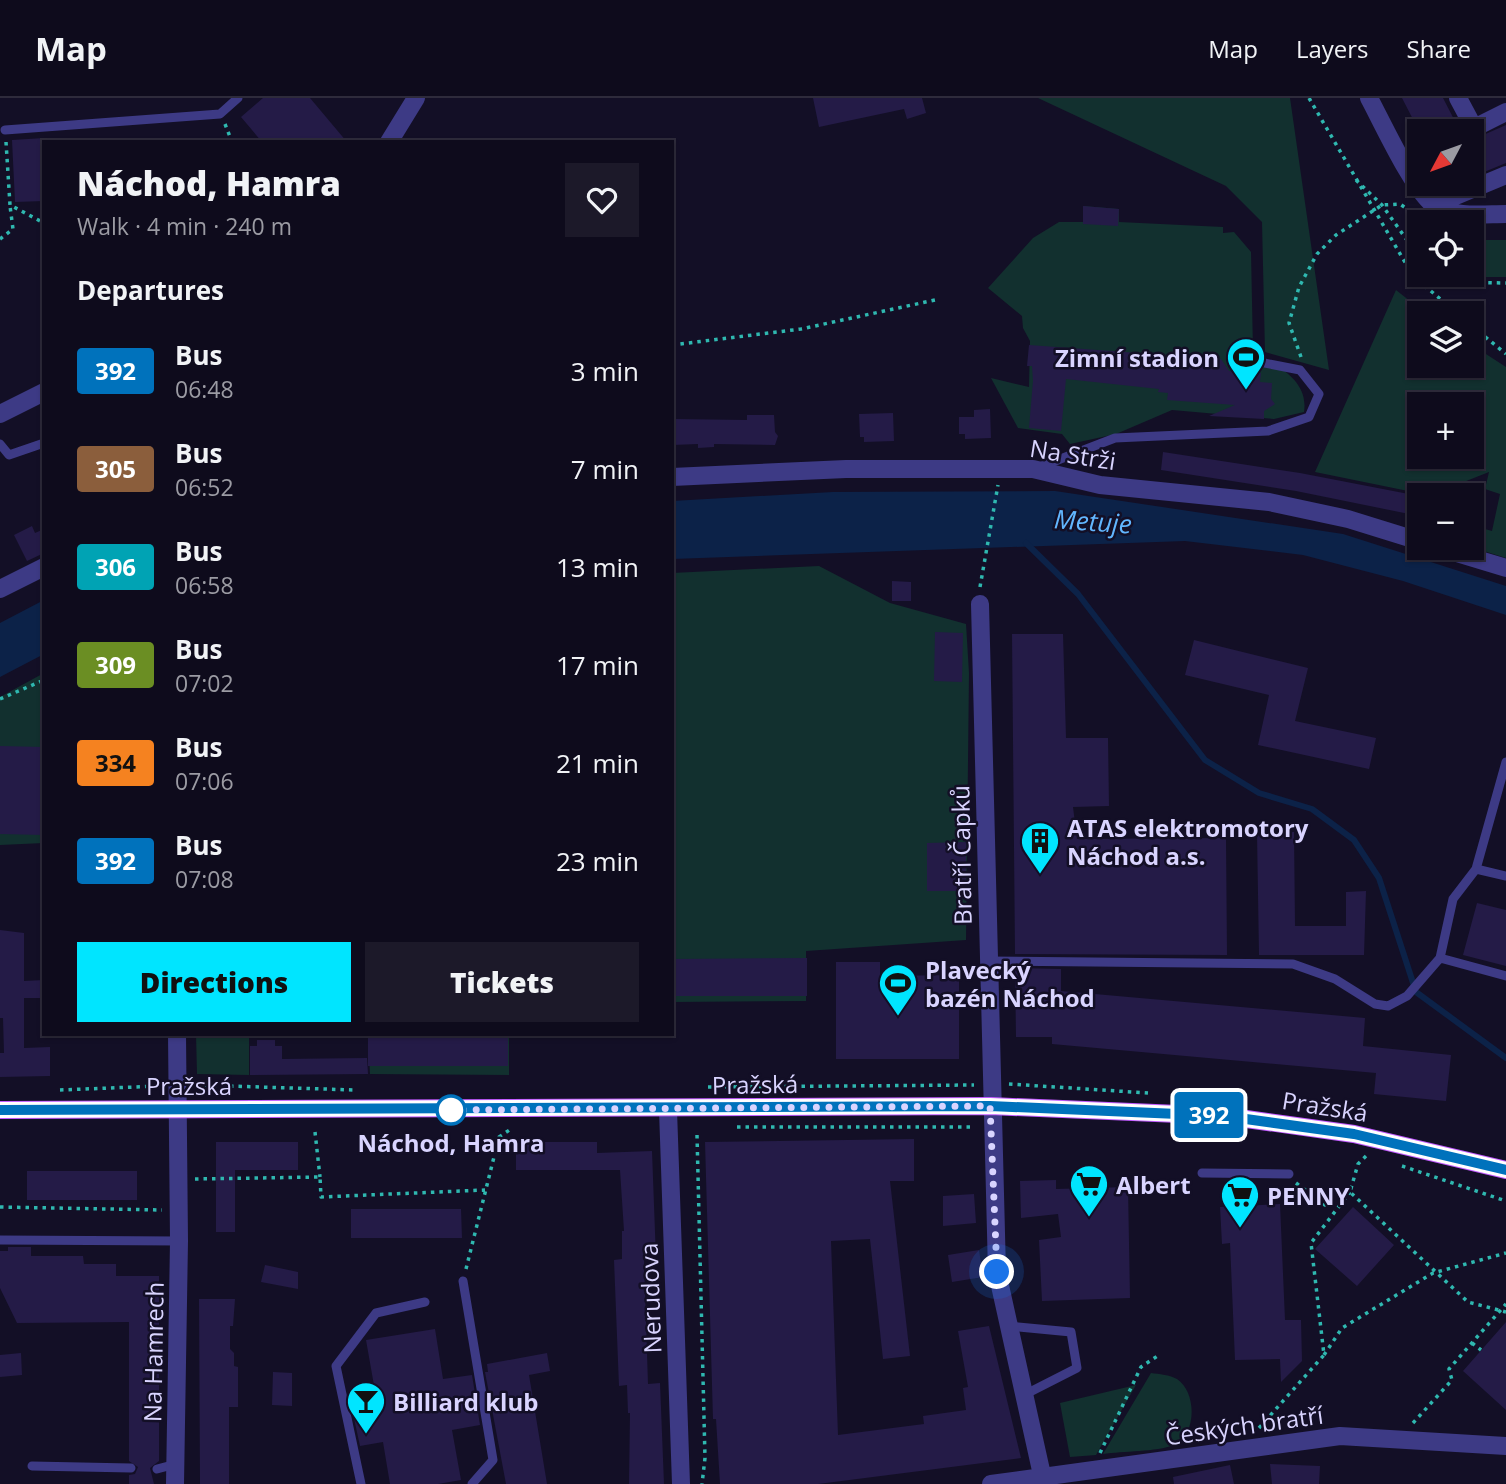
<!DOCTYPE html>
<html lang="en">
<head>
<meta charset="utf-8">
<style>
  :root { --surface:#0e0b1c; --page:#1c1929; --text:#f1f3f6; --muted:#9b9ba3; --line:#2e2b3b; --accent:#00e5ff }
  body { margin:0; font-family:"Open Sans",sans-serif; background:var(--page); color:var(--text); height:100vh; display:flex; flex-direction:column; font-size:26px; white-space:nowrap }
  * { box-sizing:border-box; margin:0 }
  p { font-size:23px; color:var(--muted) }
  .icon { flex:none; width:38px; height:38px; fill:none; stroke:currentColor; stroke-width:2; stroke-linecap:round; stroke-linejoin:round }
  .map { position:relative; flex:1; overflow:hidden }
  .panel { position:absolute; left:42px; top:42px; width:632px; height:896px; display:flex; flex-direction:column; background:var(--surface); border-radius:0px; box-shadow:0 2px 5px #0004,0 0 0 2px var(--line) }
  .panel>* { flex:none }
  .badge { padding:0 14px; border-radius:5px; font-size:24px; line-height:46px }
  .needle { width:46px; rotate:229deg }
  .controls { position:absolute; left:1407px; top:21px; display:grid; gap:14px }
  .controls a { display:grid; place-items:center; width:77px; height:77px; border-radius:0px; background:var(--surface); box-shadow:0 2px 5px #0004,0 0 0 2px var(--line); font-size:35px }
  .you { position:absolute; width:35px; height:35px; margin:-18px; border:5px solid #fff; border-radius:50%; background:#1a73e8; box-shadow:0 0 0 10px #1a73e833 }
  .map>.badge { position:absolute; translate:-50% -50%; box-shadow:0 0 0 4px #fff }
  h2 { padding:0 35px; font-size:26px; line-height:63px }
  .round { display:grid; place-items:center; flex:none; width:74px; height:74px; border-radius:0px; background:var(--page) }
  .summary { display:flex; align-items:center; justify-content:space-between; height:119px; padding:0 35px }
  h1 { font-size:33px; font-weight:800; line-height:52px }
  .cta { display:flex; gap:14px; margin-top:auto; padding:14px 35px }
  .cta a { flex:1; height:80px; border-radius:0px; background:var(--accent); color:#111; font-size:28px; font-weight:800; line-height:80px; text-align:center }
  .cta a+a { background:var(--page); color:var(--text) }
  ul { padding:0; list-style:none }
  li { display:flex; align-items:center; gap:21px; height:98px; padding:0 35px }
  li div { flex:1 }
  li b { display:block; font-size:26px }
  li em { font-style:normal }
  li .badge { min-width:77px; font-weight:700; text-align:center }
  header { display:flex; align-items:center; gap:42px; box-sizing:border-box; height:98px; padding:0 35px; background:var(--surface); border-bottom:2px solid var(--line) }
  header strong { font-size:33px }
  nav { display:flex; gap:38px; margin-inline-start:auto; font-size:24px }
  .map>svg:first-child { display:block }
  .green { fill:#12302f; fill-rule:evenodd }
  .water { fill:#0c2248 }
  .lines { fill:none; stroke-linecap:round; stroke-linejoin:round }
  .stream { stroke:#0c2248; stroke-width:6 }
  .building { fill:#241b47 }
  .path { stroke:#2fb8b0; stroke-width:3.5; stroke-dasharray:3.5 5; stroke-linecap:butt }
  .service { stroke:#3d3a85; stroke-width:9 }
  .minor { stroke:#3d3a85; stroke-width:18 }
  .tertiary { stroke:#3d3a85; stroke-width:18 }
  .primary { stroke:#c25bff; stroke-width:18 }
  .line-casing { stroke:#fff; stroke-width:16 }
  .line { stroke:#0072bc; stroke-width:10 }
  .walk { stroke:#d9d4ff; stroke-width:7; stroke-dasharray:0 12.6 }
  .stop-dot { fill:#fff; stroke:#0072bc; stroke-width:3.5 }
  .labels { text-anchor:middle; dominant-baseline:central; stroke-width:5; stroke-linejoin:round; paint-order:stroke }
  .poi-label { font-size:24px; font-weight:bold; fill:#d9d4ff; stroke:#130f26; text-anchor:start }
  .street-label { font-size:24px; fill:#d9d4ff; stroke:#130f26 }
  .stop-label { font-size:24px; font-weight:bold; fill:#d9d4ff; stroke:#130f26 }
  .water-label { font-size:26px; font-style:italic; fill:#62b6ff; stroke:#130f26 }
</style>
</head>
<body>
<header>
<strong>Map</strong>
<nav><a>Map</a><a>Layers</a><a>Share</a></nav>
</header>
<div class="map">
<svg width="1506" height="1386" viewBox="0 0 1506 1386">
  <rect width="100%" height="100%" fill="#130f26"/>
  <path class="green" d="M1038 0H1290L1329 272 1265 254 1262 124 1226 88Z
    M1083 108 1119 111V124L1223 129V135L1234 134 1251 154 1253 252C1277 268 1309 282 1304 314L1274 321 1172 312 1116 336 1070 346 1062 336 1018 330 991 280 1029 289 1030 243 1023 230 1022 218 988 190 1033 140 1059 124H1083Z
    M1472 142H1506V179H1441L1439 177H1472Z
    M1396 192 1425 215H1419V268H1472V247L1506 269V460L1474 450 1478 429 1492 433 1500 396 1485 391 1489 374 1441 393 1415 388 1413 394 1315 374ZM1419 306H1472V359H1419Z
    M819 468 890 505 966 526 969 575 966 842 806 853V903L672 904V475Z
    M44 575V745L0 747V599Z
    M196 936H249V977L197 976Z
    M368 936H509V977L370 976Z
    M1151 1275C1159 1276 1170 1277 1177 1281 1197 1294 1197 1337 1174 1347 1156 1354 1123 1353 1103 1356Z
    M1136 1287 1096 1357 1070 1359 1060 1305Z"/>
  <path class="water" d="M1055 393 1343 436 1506 488V517L1403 483 1303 457 1185 443 672 461V403L833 394Z
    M44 502V556L0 579V525Z"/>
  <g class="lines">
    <path class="stream" d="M1026 445 1078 496 1205 662 1259 695 1312 711 1354 742 1379 780 1416 894 1506 960"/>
  </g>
  <path class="building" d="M263 0H310L347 44H262L241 19Z
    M813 0H922L926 15 907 21 904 11 819 29Z
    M1402 0H1443L1460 33H1419Z
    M1506 27V65L1472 79V42Z
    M44 40V103L15 104 12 42Z
    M1083 108 1119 111 1118 128 1083 126Z
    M1029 247 1221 261 1229 273 1261 275 1260 284 1272 285 1271 301 1275 306 1264 313V321L1209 318 1235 307 1167 302 1168 295 1158 294 1159 291 1066 281 1061 333 1029 330 1033 283 1032 268H1027Z
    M990 311 991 340 965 341V336H959V319H974V312Z
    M893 315 894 343 864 344V339H860L859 316Z
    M747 317H774L775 334 778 338 775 347 714 346V349L698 350V346L672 347V321L747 322Z
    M1163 354 1300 375 1419 398V418L1296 393 1161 372Z
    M32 428 35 435 44 431V455L27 463 14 437Z
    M892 483 911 484V503H892Z
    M935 534 963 535 962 584 934 583Z
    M1012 536H1063L1066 640H1108L1109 708 1073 709 1077 741 1226 740 1227 857 1015 856Z
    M1194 542 1308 570 1295 623 1376 640 1369 671 1258 647 1269 597 1185 577Z
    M0 648 44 649V737L0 736Z
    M1294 734 1295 828H1346V794L1366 793 1364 857H1259L1257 735Z
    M966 744V793H927V745Z
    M1477 805 1506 812V868L1463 857Z
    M0 832 24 835V883L44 882V900H24V950L50 949V978L0 979V955H4L3 920H0Z
    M807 860V898H672V861Z
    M836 864H880V878L959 877V961H836Z
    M1015 870 1061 871V893L1365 920 1363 948 1451 957 1446 1003 1374 996 1376 975 1052 946V939H1016Z
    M368 936H508V968H368Z
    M257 942H275V948H282V961L367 960 368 976 250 977V948H257Z
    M914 1041V1083H890L910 1258 883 1261 870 1141 831 1143 838 1337 924 1326 923 1318 966 1312 963 1290 968 1289 958 1233 989 1228 1021 1360 818 1386H720L716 1321H713L705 1044Z
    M216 1044H298V1072H235V1134H216Z
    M516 1044H597V1055L652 1053 656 1161 644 1162 648 1286 660 1285 664 1386H629L630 1315H628L627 1287 619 1288 614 1162 622 1161V1133H624L620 1072H516Z
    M27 1073H137V1102H27Z
    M1056 1082V1091L1128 1089 1130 1200 1042 1203 1039 1142 1061 1139 1058 1116 1021 1120 1020 1083Z
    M974 1096 976 1125 943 1128V1098Z
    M1280 1106 1285 1222H1301L1302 1263 1281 1284 1280 1261 1235 1262 1230 1145 1222 1146 1220 1109Z
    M1353 1109 1394 1147 1357 1188 1315 1151Z
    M351 1111H461L462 1140H351Z
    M8 1149H31V1158H83L84 1166H116V1178H159V1363L150 1370 154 1386H129V1377L135 1376 138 1369 129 1363V1224L17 1225 0 1190V1153H8Z
    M979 1152 983 1179 952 1184 948 1157Z
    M265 1167 298 1174V1191L261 1184Z
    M199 1201H235L233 1228H230V1251L234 1255V1268L238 1269V1309H229V1386H200Z
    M1506 1224V1312L1463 1273Z
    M435 1231 443 1281 472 1277 480 1327 452 1332 461 1382 438 1386H390L383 1344 360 1348 349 1297 375 1293 366 1242Z
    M21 1255 22 1277 0 1279V1257Z
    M547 1255 550 1273 529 1277 547 1386H506L485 1274H488L487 1266Z
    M273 1274 292 1275V1308L272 1307Z
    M1270 1366 1320 1368 1319 1386H1272Z
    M1230 1367 1234 1386H1174L1173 1379Z"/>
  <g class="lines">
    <path class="path" d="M1309 0 1413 178 1457 215
      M225 26 232 44
      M6 44 10 107 44 125
      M1356 82 1382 107 1419 159
      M0 141 13 131 10 108
      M1432 177 1438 184 1506 185
      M1472 228 1506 256
      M672 247 801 231 935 202
      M1301 259 1289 225 1299 189 1317 156 1336 137 1382 107 1400 106 1413 115
      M980 489 998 387
      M0 601 44 582
      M1009 986 1148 995
      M196 987 355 992
      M708 989 974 987
      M60 992 160 988
      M737 1029H975
      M315 1034 320 1079
      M697 1037 705 1360 702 1386
      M1366 1058 1358 1066 1350 1094 1468 1204 1506 1214
      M1402 1068 1506 1103
      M195 1081 320 1079 321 1099 485 1092
      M1296 1085 1325 1107 1348 1095
      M0 1109 162 1112
      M466 1171 499 1039 511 1031
      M1472 1245 1481 1252
      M1324 1257 1342 1230 1433 1175 1506 1155
      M1413 1325 1452 1282 1449 1271 1506 1206
      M1259 1330 1324 1257 1311 1145 1350 1094
      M1100 1355 1141 1269 1159 1257"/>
    <path class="service" d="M5 32 220 16 238 0
      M0 346 9 357 44 345
      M1037 370 1115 340 1268 333 1309 319 1319 296 1300 272 1244 261
      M1476 771 1506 778
      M1440 860 1506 878
      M988 863 1293 866 1335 881 1375 906 1388 908 1407 898 1440 860 1453 801 1476 771 1506 664
      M1202 1075 1289 1076
      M0 1142 179 1143
      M463 1183 493 1362 472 1386
      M1009 1228 1071 1234 1077 1270 1024 1297
      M32 1368 131 1370
      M157 1371 176 1366
      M361 1386 336 1268 376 1215 425 1204"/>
    <path class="minor" d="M1369 0C1382 24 1414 94 1435 108 1455 120 1484 116 1506 116
      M1458 0 1474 30 1506 14
      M1434 107 1506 77
      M672 379 846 371H1033L1100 387 1269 404 1348 421 1419 443
      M1440 450 1506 470
      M0 491 44 469
      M980 506 997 1174 1044 1386
      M668 1012 681 1386
      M175 1386 179 1143 177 936
      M991 1386 1340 1338 1506 1348"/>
    <path class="tertiary" d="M389 44 416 0
      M0 316 44 294"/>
    <path class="primary" d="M0 1012 991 1008 1225 1018 1354 1036 1506 1072"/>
  </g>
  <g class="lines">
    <g class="line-casing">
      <path id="line" d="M0 1012 990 1008 1224 1018 1354 1036 1506 1072"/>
    </g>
    <use href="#line" class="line"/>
    <path class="walk" d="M451 1012 990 1008 997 1174"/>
  </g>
  <defs>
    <g id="stadium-pin" transform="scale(2.0125)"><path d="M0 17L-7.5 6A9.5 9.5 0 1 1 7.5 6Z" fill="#00e5ff" stroke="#130f26"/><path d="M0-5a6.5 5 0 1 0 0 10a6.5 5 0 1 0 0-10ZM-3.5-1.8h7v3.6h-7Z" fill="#111"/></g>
    <g id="building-pin" transform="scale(2.0125)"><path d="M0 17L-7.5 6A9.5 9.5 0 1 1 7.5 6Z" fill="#00e5ff" stroke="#130f26"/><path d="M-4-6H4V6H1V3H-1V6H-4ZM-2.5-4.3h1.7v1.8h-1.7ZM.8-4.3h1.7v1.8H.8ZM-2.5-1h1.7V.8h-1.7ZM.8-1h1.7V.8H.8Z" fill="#111"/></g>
    <g id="supermarket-pin" transform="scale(2.0125)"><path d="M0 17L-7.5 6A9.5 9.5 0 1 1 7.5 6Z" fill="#00e5ff" stroke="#130f26"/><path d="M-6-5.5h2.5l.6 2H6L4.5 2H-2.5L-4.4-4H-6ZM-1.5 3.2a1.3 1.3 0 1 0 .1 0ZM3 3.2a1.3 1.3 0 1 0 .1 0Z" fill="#111"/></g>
    <g id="bar-pin" transform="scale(2.0125)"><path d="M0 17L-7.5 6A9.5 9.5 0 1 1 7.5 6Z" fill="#00e5ff" stroke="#130f26"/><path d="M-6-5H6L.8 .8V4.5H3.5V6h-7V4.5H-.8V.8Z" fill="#111"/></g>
  </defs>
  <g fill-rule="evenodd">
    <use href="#stadium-pin" x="1246" y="259"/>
    <use href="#building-pin" x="1040" y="743"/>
    <use href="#stadium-pin" x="898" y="885"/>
    <use href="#supermarket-pin" x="1089" y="1086"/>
    <use href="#supermarket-pin" x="1240" y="1097"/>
    <use href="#bar-pin" x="366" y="1303"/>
  </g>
  <circle class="stop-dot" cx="451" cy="1012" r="14"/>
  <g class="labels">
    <g class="poi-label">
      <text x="1219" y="259" text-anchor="end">Zimní stadion</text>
      <text x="1067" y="729">ATAS elektromotory<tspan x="1067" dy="28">Náchod a.s.</tspan></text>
      <text x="925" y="871">Plavecký<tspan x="925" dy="28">bazén Náchod</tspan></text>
      <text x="1116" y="1086">Albert</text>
      <text x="1267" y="1097">PENNY</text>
      <text x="393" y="1303">Billiard klub</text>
    </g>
    <g class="street-label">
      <text transform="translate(1073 356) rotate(9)">Na Strži</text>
      <text transform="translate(961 757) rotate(-91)">Bratří Čapků</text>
      <text transform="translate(755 986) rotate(-1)">Pražská</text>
      <text x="189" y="987">Pražská</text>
      <text transform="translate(1325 1008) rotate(9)">Pražská</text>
      <text transform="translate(650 1200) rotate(-92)">Nerudova</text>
      <text transform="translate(153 1254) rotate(-89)">Na Hamrech</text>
      <text transform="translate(1244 1327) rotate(-8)">Českých bratří</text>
    </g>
    <g class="stop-label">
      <text x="451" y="1044">Náchod, Hamra</text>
    </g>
    <g class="water-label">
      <text transform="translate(1093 423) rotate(4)">Metuje</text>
    </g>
  </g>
</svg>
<div class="controls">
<a><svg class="needle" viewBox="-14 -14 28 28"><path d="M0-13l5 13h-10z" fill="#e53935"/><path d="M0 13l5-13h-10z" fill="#9b9ba3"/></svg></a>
<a><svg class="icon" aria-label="locate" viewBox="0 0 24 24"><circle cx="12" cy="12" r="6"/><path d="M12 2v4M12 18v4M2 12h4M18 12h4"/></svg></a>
<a><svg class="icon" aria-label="layers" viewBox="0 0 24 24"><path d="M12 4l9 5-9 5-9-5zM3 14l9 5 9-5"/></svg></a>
<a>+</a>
<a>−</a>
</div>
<div class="you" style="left:997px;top:1174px"></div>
<b class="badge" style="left:1209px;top:1017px;background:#0072bc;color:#fff">392</b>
<section class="panel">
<div class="summary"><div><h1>Náchod, Hamra</h1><p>Walk · 4 min · 240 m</p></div><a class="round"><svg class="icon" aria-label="heart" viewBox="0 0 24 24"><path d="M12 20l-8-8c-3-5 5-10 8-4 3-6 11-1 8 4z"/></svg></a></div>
<h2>Departures</h2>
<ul>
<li><span class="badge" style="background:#0072bc;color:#fff">392</span><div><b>Bus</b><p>06:48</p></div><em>3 min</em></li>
<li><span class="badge" style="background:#8b5e3c;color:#fff">305</span><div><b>Bus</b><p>06:52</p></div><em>7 min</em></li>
<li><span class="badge" style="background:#00a3b4;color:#fff">306</span><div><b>Bus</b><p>06:58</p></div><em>13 min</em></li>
<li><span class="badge" style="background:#6b8e23;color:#fff">309</span><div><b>Bus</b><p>07:02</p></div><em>17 min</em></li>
<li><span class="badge" style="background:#f58220;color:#111">334</span><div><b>Bus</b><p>07:06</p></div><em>21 min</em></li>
<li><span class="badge" style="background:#0072bc;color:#fff">392</span><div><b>Bus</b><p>07:08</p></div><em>23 min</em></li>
</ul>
<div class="cta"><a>Directions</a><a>Tickets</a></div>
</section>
</div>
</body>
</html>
